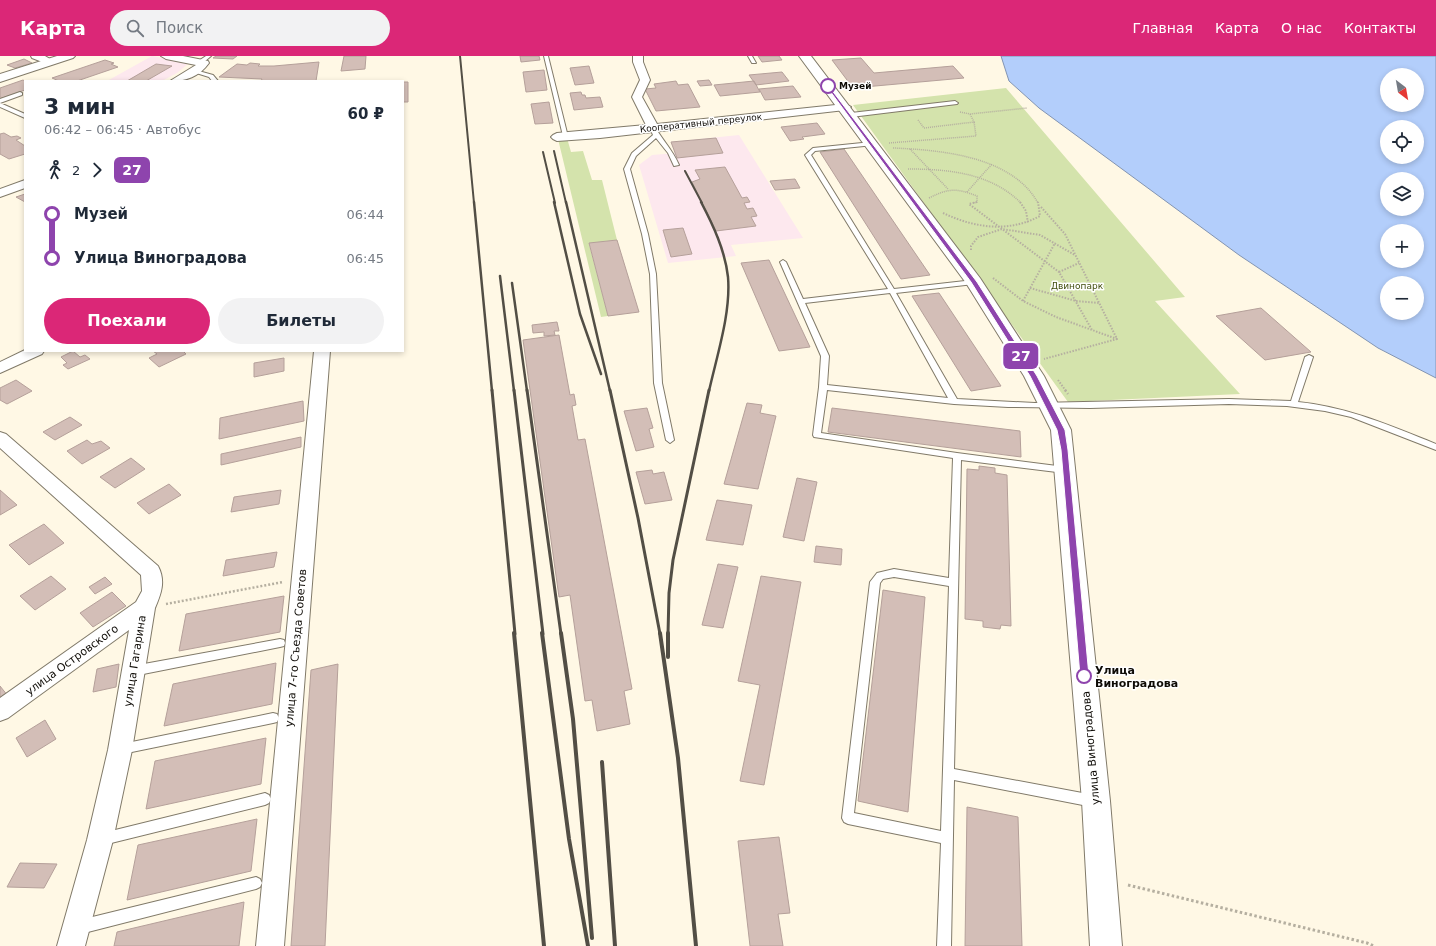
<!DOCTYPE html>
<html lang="ru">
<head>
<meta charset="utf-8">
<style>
  :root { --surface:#fff; --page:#f2f2f3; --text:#1f2937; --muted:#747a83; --accent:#db2777 }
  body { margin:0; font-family:"DejaVu Sans",sans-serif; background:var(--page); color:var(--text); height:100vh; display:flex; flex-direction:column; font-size:15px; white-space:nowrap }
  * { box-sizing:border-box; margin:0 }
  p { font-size:13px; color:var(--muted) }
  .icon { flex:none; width:22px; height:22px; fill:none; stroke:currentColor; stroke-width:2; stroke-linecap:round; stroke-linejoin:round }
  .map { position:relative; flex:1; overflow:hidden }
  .sheet { position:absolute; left:24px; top:24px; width:380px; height:272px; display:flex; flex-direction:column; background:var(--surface); border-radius:0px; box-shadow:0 2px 6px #0003 }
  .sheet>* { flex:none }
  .badge { padding:0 8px; border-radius:6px; font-size:14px; line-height:26px }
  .needle { width:26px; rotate:149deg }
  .tools { position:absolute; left:1380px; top:12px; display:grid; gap:8px }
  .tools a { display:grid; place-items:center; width:44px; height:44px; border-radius:50%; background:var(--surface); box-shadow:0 2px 6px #0003; font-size:20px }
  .map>.badge { position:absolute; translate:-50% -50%; box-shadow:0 0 0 2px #fff }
  .legs { display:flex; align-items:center; gap:6px; height:44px; padding:0 20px; font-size:13px }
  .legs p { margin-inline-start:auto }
  .head { display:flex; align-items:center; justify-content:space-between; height:68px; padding:0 20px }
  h1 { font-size:22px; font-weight:700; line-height:30px }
  .action { display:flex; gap:8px; margin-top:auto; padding:8px 20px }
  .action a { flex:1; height:46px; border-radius:24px; background:var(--accent); color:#fff; font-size:16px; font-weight:700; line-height:46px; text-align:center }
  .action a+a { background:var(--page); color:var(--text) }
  ul { padding:0 20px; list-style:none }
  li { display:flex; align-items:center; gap:14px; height:44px; font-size:15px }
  li i { display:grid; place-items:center; width:6px; height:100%; margin:0 5px; background:currentColor }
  li i::after { content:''; width:10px; height:10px; margin:-5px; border:3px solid; border-radius:50%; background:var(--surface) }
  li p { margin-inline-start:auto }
  li:first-child i { background:linear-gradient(#0000 50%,currentColor 0) }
  li:last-child i { background:linear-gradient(currentColor 50%,#0000 0) }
  header { display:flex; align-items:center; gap:24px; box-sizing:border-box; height:56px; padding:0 20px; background:var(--accent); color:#fff }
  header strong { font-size:19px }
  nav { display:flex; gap:22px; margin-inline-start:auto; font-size:14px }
  .search { width:280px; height:36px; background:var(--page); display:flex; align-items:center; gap:10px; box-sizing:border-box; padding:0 14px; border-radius:22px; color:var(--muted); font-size:15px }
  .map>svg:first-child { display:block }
  .commercial { fill:#fde8ee }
  .green { fill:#d4e3ac }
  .water { fill:#b3cefb; stroke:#8294b2; fill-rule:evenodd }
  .building { fill:#d3beb7; stroke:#b5a09a }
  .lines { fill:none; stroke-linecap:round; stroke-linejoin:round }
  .lane-casing { stroke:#817a69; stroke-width:2 }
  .street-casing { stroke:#817a69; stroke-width:2 }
  .secondary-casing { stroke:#817a69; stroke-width:2 }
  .primary-casing { stroke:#817a69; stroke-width:2 }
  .path-far3 { stroke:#b5afa0; stroke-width:1.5; stroke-dasharray:1 1; stroke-linecap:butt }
  .path-far2 { stroke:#b5afa0; stroke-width:2; stroke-dasharray:1.5 1.5; stroke-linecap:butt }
  .path-far1 { stroke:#b5afa0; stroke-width:2.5; stroke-dasharray:2 2; stroke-linecap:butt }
  .path { stroke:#b5afa0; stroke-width:3; stroke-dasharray:2.5 2.5; stroke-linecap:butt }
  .lane { fill:#fff; fill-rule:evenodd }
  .street { fill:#fff; fill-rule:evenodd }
  .secondary { fill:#fff; fill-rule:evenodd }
  .primary { fill:#fff; fill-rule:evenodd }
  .rail-far3 { stroke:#524e45; stroke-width:2 }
  .rail-far2 { stroke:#524e45; stroke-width:2.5 }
  .rail-far1 { stroke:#524e45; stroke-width:3 }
  .rail { stroke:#524e45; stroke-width:4 }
  .line-1 { fill:#8e44ad; stroke:#fff }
  .stop-1-dot { fill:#fff; stroke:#8e44ad; stroke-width:2 }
  .labels { text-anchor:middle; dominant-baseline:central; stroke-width:3; stroke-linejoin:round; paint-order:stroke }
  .far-stop-label { font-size:9px; font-weight:bold; fill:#0f0c07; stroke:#fff; text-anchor:start }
  .far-street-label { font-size:9px; fill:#0f0c07; stroke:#fff }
  .far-park-label { font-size:9px; fill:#424f0f; stroke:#fff }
  .street-label { font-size:11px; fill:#0f0c07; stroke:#fff }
  .stop-label { font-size:11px; font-weight:bold; fill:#0f0c07; stroke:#fff; text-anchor:start }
</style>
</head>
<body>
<header>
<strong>Карта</strong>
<div class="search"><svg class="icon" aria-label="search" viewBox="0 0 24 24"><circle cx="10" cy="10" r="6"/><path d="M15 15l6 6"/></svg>Поиск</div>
<nav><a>Главная</a><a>Карта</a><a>О нас</a><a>Контакты</a></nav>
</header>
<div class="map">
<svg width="1436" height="890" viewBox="0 0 1436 890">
  <rect width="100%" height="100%" fill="#fff8e5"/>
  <path class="commercial" d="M152 0 189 7 177 17 162 25H107Z
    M739 79 803 182 731 189 736 200 668 207 639 109 652 99 675 97 671 86Z"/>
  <path class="green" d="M1006 32 1185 241 1155 245 1240 338 1068 346 853 49Z
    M567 82 571 96 583 95 592 124H602L617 184 589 188 608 260 601 261 558 83Z"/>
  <path class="water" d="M1001 0H1436V322L1378 292 1239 199 1039 52 1009 25ZM1387 19H1417V49H1387ZM1387 71H1417V101H1387ZM1387 123H1417V153H1387ZM1387 175H1417V205H1387ZM1387 227H1417V257H1387Z"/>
  <path class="building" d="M216 0H237L233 3 213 2Z
    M344 0H366L365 13 341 15Z
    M520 0H539L540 4 521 6Z
    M758 0H779L782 4 762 6Z
    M861 2 874 17 953 10 964 22 853 32 832 4Z
    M24 3 32 7 15 12 7 9Z
    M105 4 114 7 111 8 118 11 77 25H59L52 22Z
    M319 6 316 25H261L262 23 219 21 237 8 247 9 250 7 260 8 258 10H274Z
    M156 8 172 10 146 25H127Z
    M589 10 594 27 575 29 570 12Z
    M544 14 547 34 526 36 523 16Z
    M782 16 789 25 756 29 749 19Z
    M23 24 25 25V34L2 42 0 41V32Z
    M709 24 712 29 700 30 697 25Z
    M676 25 678 29 688 28 700 51 656 55 645 33 656 32 654 28Z
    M754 25 760 36 720 40 714 29Z
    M403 26H408V46H403Z
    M793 30 801 41 765 44 759 33Z
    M581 36 582 39H585L586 42 600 41 603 51 574 54 570 37Z
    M549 46 553 67 535 68 531 48Z
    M817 67 825 78 802 81 804 83 790 85 781 71Z
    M4 77 11 81 17 80 21 82 16 84 25 90V98L9 103 0 98V78Z
    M716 82 723 97 677 102 671 86Z
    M844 93 930 219 901 223 820 96Z
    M725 111 742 142 747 141 750 146 744 147 747 153 753 152 757 160 751 161 756 170 716 175 692 126 700 123 695 114Z
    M795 123 800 132 775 134 770 125Z
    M25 138V146L16 141Z
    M683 172 692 198 671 201 663 174Z
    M617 184 639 256 608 260 589 187Z
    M769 204 810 291 779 295 741 207Z
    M939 237 1001 330 971 335 912 240Z
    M1261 252 1311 296 1265 304 1216 260Z
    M557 266 559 275H554L555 279 544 280V276L533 277 532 269Z
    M559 279 570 339 574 338 576 349 572 350 578 384 585 383 632 633 624 635 630 668 597 675 592 644 585 645 570 539 559 541 523 284Z
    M73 295 80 301 85 299 90 303 68 313 63 309 67 307 61 301Z
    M153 295H183L186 298 159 311 149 302 157 298Z
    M284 302V315L254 321V307Z
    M16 324 32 335 7 348 0 344V332Z
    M303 345 304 365 219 383 220 362Z
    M747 347 762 349 760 357 776 360 758 433 724 428Z
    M647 352 653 372 649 373 654 391 636 395 624 355Z
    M832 352 1020 375 1021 401 828 376Z
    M70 361 82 369 55 384 43 376Z
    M301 381V391L221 409V398Z
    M87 384 92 388 101 385 110 392 82 408 67 395Z
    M131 402 145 413 115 432 100 421Z
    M979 410 995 412V417L1007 419 1011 570 1001 569 1000 573 983 571V565L965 563 967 413 979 414Z
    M652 414 653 418 664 416 672 444 645 448 636 416Z
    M797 422 817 426 804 485 783 481Z
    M169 428 181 439 149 458 137 447Z
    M0 434 17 449 0 459Z
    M281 434 279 448 231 456 234 441Z
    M717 444 752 449 743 489 706 484Z
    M44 468 64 487 29 509 9 489Z
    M816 490 842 493 841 509 814 506Z
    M277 496 274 511 223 520 226 504Z
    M718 508 738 511 723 572 702 569Z
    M51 520 66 533 35 554 20 540Z
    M761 520 801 526 764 729 740 725 760 629 738 625Z
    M105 521 112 528 95 538 89 531Z
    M883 534 925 541 908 756 858 745Z
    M112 536 126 550 93 571 80 557Z
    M284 540 280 576 179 595 186 558Z
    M276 607 272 648 164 670 173 628Z
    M119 608 116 631 93 636 97 613Z
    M338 608 325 890H291L311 614Z
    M0 630 8 640 0 645Z
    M45 664 56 683 27 701 16 682Z
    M266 682 261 728 146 753 155 705Z
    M967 751 1018 761 1022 890H965Z
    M257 763 251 815 127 844 138 789Z
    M779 781 790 857 778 858 783 890H750L738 785Z
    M20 807 57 808 44 832 7 831Z
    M244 846 239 890H114L117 876Z"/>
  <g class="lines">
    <g class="lane-casing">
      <path id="lane" d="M206 0H211L204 6H200V4Z
        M544 0H548L568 81 563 80Z
        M748 0H752L756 7H752Z
        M195 14 213 19 218 25H212L209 21 193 16V15Z
        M20 36 22 37V39L0 47V43Z
        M955 45 958 47 957 48 851 61 848 59 851 57Z
        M0 47 25 58V62L0 51Z
        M653 70 655 71C663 85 672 93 679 109L674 110 668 97 656 82 636 100 630 113 648 178 656 218 662 327 674 384 670 387 666 384 654 327 650 218 642 178 624 113 632 97 653 79 650 72Z
        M872 86 875 88 874 89 815 95 811 99 894 233 974 224 977 226 974 228 896 237 957 343 1035 347 1229 343 1291 345 1305 301 1309 299 1313 301 1298 346C1348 351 1391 370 1436 388V394L1351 361 1325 355 1287 350 1229 348 1090 352 1008 351 954 348 827 334 821 377 957 397 1065 411 1069 414 1065 417 961 404 954 713 1093 739 1097 741 1099 745 1097 749 1093 751 954 724 951 890H937L941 787 848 768 844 766 842 762 870 526 877 517 894 513 949 522 953 402 814 381 813 379 819 331 821 300 780 206 783 204 786 206 803 243 888 233 805 99 813 92ZM890 237 948 342 827 329 829 300 805 247ZM894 521 949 530 941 775 854 757 880 527 883 523Z
        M280 583 284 584 285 587 284 590 280 591 133 620 129 618 128 615 129 612 133 610Z
        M273 657 277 658 279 662 277 666 273 667 122 698 118 697 116 693 118 689 122 688Z
        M265 737 269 739 271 743 269 747 265 749 103 789 99 787 97 783 99 779 103 777Z
        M256 821 260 823 262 827 260 831 256 833 80 878 75 876 73 871 75 866 80 864Z"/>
    </g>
    <g class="street-casing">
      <path id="street" d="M31 0H45L55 6 50 9 32 2Z
        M161 0H183L208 5 209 7C199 21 186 25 170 25L196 9 166 3Z
        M633 0H643V6L650 24 642 41 657 68 845 48 851 51 845 54 600 82 557 85 553 83 551 81 553 79 557 77 646 69 632 41 640 24 633 6Z
        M25 124V132L0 141V133Z
        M25 294 44 295 42 298 0 317V306Z
        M314 295H330L284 890H256Z
        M0 376 6 378 158 510C166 525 161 538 155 552L132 694 113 784 85 890H57L87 784 108 694 129 574 8 662 0 665V642L136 546 142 535 141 519 0 392Z"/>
    </g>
    <g class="secondary-casing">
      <path id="secondary" d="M799 0H811L980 222 1044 320 1071 374 1110 745 1122 890H1090L1082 745 1051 374 1024 320 966 227Z"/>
    </g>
    <g class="primary-casing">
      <path id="primary" d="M57 0H75L73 2 0 26V18Z"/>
    </g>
    <path class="path-far3" d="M960 56 970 58 1027 52
      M918 64 924 72 974 66 970 58
      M889 87 976 80 974 66
      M893 92C941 94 1012 100 1038 147
      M910 93 948 133
      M908 113C948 113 991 117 1021 147
      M967 136 992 108
      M929 142C949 132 956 132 977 140V146L974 147"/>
    <path class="path-far2" d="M977 146 969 148 1059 216 1092 274
      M1020 146 1026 155 1028 167
      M1041 151 1065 178 1117 283 1044 303
      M943 157C975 172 1008 177 1040 160L1038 146
      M971 194V190L978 181 1002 173 1040 179 1075 199
      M1059 216 1079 207
      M993 222 1023 245 1056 261 1117 283
      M1030 232 1076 245 1100 247
      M1023 245 1055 187
      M1058 324 1066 335"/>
    <path class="path-far1" d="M1065 334 1068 338
      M166 548 283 526"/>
    <path class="path" d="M1128 829 1367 887 1374 890"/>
    <use href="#lane" class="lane"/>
    <use href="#street" class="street"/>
    <use href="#secondary" class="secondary"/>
    <use href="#primary" class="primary"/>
    <path class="rail-far3" d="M460 0 474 147
      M554 95 566 147
      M543 96 555 147
      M685 115 702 147"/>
    <path class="rail-far2" d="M474 146 492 335
      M554 146 580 258 601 318
      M566 146 610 335
      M701 146C713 169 725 194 728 221 731 257 717 299 709 335
      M500 220 514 335
      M512 227 527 335"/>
    <path class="rail-far1" d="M492 334 515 578
      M514 334 543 578
      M527 334 561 578
      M610 334 638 462 660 578
      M668 578 669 537 673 504 709 334"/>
    <path class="rail" d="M514 577 544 890
      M542 577 569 783 588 890
      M561 577 573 663 592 882
      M660 577 678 702 696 890
      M668 601V577
      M602 706 615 890"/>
  </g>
  <path class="line-1" d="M828 29 977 226 1037 320 1065 374 1068 394 1089 620 1088 623H1081L1080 620 1061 394 1057 374 1030 320 971 226 827 31Z"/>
  <g class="stop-1-dot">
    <circle cx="828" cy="30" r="7"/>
    <circle cx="1084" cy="620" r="7"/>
  </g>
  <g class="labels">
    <g class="far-stop-label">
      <text x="839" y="30">Музей</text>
    </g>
    <g class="far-street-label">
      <text transform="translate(701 67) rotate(-6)">Кооперативный переулок</text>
    </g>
    <g class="far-park-label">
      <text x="1077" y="230">Двинопарк</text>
    </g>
    <g class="street-label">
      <text transform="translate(296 592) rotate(-85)">улица 7-го Съезда Советов</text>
      <text transform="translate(72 604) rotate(-36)">улица Островского</text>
      <text transform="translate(135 605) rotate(-81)">улица Гагарина</text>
      <text transform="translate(1091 692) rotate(-95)">улица Виноградова</text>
    </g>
    <g class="stop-label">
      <text x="1095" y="614">Улица<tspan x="1095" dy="13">Виноградова</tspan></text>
    </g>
  </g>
</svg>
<div class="tools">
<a><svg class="needle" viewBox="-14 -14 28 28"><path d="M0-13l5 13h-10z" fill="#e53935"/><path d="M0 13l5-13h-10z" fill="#747a83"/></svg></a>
<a><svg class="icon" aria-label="locate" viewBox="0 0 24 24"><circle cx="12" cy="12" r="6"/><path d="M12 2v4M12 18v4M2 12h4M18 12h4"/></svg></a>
<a><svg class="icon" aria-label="layers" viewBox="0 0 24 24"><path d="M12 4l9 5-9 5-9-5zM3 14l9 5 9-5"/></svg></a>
<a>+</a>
<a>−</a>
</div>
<b class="badge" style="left:1021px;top:300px;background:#8e44ad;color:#fff">27</b>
<section class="sheet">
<div class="head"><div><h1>3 мин</h1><p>06:42 – 06:45 · Автобус</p></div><b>60 ₽</b></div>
<div class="legs"><svg class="icon" aria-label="walk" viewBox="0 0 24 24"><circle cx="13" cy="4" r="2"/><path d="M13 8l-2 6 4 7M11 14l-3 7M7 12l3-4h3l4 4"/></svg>2<svg class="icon" aria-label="forward" viewBox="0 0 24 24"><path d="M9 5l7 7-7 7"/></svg><b class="badge" style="background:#8e44ad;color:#fff">27</b></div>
<ul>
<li><i style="color:#8e44ad"></i><b>Музей</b><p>06:44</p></li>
<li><i style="color:#8e44ad"></i><b>Улица Виноградова</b><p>06:45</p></li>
</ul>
<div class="action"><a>Поехали</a><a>Билеты</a></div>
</section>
</div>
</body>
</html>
